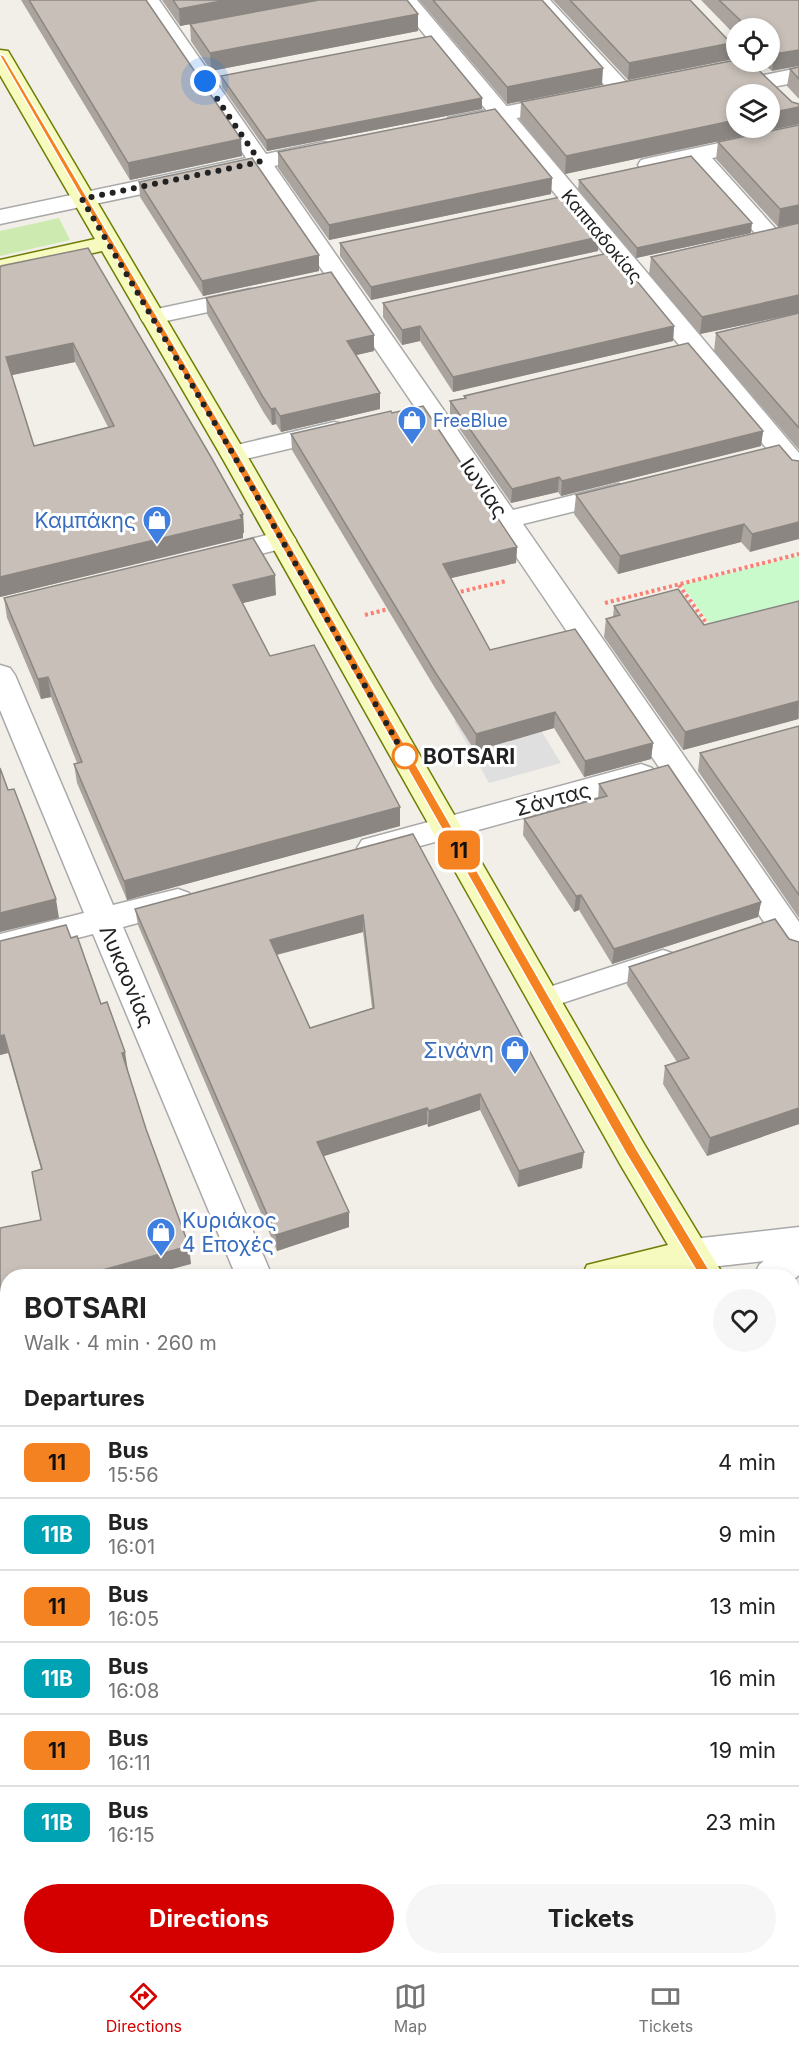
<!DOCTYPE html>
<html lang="en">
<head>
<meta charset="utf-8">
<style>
  :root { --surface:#fff; --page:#f6f6f6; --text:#222; --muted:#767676; --line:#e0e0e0; --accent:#d40000 }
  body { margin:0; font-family:Inter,sans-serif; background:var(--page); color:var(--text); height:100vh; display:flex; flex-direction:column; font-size:22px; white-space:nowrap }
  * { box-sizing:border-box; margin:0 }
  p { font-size:20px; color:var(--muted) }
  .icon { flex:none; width:33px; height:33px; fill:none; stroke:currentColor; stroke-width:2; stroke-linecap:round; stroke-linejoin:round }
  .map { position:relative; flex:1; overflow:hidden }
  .sheet { position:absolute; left:0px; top:1269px; width:800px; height:696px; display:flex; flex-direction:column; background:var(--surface); border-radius:24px 24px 0 0; box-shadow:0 3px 9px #0003 }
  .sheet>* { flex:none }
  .badge { padding:0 12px; border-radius:9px; font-size:21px; line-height:39px }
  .buttons { position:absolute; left:726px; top:18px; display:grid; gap:12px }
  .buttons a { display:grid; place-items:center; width:54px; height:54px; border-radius:50%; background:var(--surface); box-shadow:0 3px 9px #0003; font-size:30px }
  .you { position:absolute; width:30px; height:30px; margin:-15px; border:4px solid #fff; border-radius:50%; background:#1a73e8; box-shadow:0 0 0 9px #1a73e833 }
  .map>.badge { position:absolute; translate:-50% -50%; box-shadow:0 0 0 3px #fff }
  h2 { padding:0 24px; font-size:22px; line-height:54px }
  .round { display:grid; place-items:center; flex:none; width:63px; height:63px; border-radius:32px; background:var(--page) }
  .summary { display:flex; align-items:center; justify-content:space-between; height:102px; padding:0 24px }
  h1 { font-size:28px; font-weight:700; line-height:45px }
  .button { display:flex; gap:12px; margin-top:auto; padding:12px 24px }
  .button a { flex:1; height:69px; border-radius:36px; background:var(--accent); color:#fff; font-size:24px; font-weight:700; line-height:69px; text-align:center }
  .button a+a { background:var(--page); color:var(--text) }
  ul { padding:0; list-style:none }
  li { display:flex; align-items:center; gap:18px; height:72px; padding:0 24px; border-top:2px solid var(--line) }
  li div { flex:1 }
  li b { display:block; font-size:22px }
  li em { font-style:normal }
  li .badge { min-width:66px; font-weight:700; text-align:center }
  .dock { display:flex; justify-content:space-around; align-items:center; height:84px; border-top:2px solid var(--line); background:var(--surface); font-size:16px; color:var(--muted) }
  .dock a { display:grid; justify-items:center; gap:3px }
  .dock .selected { color:var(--accent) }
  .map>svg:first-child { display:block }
  .residential { fill:#e0dfdf }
  .grass { fill:#cdebb0 }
  .park { fill:#c8facc }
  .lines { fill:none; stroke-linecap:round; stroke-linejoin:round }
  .pedestrian-casing { stroke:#a9a9a9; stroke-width:3 }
  .minor-casing { stroke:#a9a9a9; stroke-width:3 }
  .tertiary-casing { stroke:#a9a9a9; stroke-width:3 }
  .secondary-casing { stroke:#707d05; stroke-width:3 }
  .path { stroke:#fa8072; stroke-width:4; stroke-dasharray:3 3; stroke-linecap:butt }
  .pedestrian { fill:#fff; fill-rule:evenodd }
  .minor { fill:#fff; fill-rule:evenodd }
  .tertiary { fill:#fff; fill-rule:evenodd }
  .secondary { fill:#f7fabf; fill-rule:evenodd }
  .wall { fill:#aba49e; fill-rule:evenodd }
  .shaded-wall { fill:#8b8681 }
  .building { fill:#c7bfb8; stroke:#8b8681; stroke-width:1.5; fill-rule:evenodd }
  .line { fill:#f58220; stroke:#fff; stroke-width:1.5 }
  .walk { stroke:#222; stroke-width:6; stroke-dasharray:0 10.8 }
  .stop-dot { fill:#fff; stroke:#f58220; stroke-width:3 }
  .labels { text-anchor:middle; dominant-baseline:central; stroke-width:6; stroke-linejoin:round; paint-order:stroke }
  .far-street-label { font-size:18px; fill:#222; stroke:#fff }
  .far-shop-label { font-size:18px; fill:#366cbe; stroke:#fff; text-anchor:start }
  .street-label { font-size:21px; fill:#222; stroke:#fff }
  .shop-label { font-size:21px; fill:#366cbe; stroke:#fff; text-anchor:end }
  .stop-label { font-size:21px; font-weight:bold; fill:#222; stroke:#fff; text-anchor:start }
</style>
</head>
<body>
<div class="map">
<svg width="799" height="1965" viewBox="0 0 799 1965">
  <rect width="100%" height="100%" fill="#f2efe9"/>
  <path class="residential" d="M524 703 561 763 489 783 454 721Z"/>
  <path class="grass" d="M59 218 70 240 0 256V231Z"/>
  <path class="park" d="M799 556V612L716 632 682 585Z"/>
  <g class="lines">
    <g class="pedestrian-casing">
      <path id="pedestrian" d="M663 950 672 953 676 960 672 967 544 1009 534 1006 530 999 534 992Z"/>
    </g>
    <g class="minor-casing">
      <path id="minor" d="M139 0H159L513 510 618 484 628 486 631 492 628 498 523 524 799 922V959L787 956Z
        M396 0H417L799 453V478L790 476 684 351Z
        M529 0H550L630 86 633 91 630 96 622 98 614 96Z
        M799 68V82L767 88 759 86 756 81 759 76Z
        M799 126V140L712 158 783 237 779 242 771 244 763 242 692 163 649 172 641 170 638 165 641 160 649 158Z
        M250 289 259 291 262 296 259 301 152 324 143 322 140 317 143 312Z
        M334 422 343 424 347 430 343 436 233 462 224 460 220 454 224 448Z
        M282 531 292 534 296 540 292 546 214 566 204 563 200 557 204 551Z
        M0 665 10 668 15 675 113 905 178 889 189 893 194 901 189 909 123 927 272 1276H236L93 934 0 958V934L84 913 0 710Z
        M641 764 652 768 656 775 652 782 373 859 362 856 357 848 362 840 373 837Z
        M799 1761V1803L792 1805V1763Z
        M196 1958H261L259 1965H192Z"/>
    </g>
    <g class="tertiary-casing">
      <path id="tertiary" d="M564 95 572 97 575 102 572 107 456 130 448 128 445 123 448 118 456 116Z
        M323 142 331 144 334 149 331 154 0 224V210Z
        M799 1227V1275L792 1281V1276H754L759 1265 764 1261 693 1269 680 1265 675 1254 680 1243 693 1239Z"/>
    </g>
    <g class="secondary-casing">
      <path id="secondary" d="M0 50 8 51 11 56 246 454 644 1144 724 1276H687L684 1271 662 1276H582L587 1265 668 1245 620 1164 220 454 102 251 0 274V260L95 239 0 75Z
        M8 1408V1442L0 1444V1410Z
        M792 1419 799 1422V1467L792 1465Z"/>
    </g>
    <path class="path" d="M679 585 710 628
      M455 593 506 581
      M605 603 799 554
      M365 615 392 608"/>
    <use href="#pedestrian" class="pedestrian"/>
    <use href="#minor" class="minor"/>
    <use href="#tertiary" class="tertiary"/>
    <use href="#secondary" class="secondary"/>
  </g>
  <path class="wall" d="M21 0H146L242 156 130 180Z
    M162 0H407L418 31 211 71 191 41 190 24 180 26Z
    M419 0H542L602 85 507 104Z
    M553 0H690L734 59 628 80Z
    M701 0H799L772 71 761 62H770V28H736V36Z
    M799 67V99L787 86 790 69Z
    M221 76 482 98V109L267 151 222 87Z
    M521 102H792L799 104V124L565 174 520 120Z
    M718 142 799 223 778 227 716 159Z
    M278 152 552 178 551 194 329 240 278 168Z
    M579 180 751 233 636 258 578 189Z
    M139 182 319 271 203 296 140 197Z
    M599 237 598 251 371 300 340 256V243Z
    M651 257 799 313 700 334 649 274Z
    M0 268 243 514 244 533H243V538L0 597ZM75 362 108 427 34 446 11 375Z
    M206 298 374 335V351L356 355 380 393V409L281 432 276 424 272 425 264 413 207 314Z
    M383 303 674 326 673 341 453 392 420 341 402 345 383 317Z
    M799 313V450L714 351 716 333Z
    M464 396 763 431 761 446 561 496 558 492 511 503 450 415V401L464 398Z
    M291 434 517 547 516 563 451 578 490 650 653 743 651 759 584 777 554 728 475 751 435 688 292 450Z
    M792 460 750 552 741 542 618 574 574 514 576 495Z
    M276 595 242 603 270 656 400 826 127 900 77 783 74 764 77 763 51 697 41 699 7 618 4 598Z
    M799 601V719L683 750 604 637 606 619 613 617 614 606 704 625Z
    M799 726V918L698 771 700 753Z
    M599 784 761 902 758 917 612 964 579 910 574 912 523 835 524 819 598 799Z
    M413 834 582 1168 518 1187 480 1110 428 1127 427 1124 323 1156 349 1227 277 1251 138 925 135 909ZM363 932 372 1008 310 1028 277 955Z
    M71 938 101 1004 128 1071 146 1129 191 1264 41 1220V1169L8 1053 0 1055V941Z
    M789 939 799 942V1124L707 1156 663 1084 665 1066 677 1062 627 985 629 967Z
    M337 1958H644L647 1965H339Z
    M707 1958H792L799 1965H710Z"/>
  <path class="shaded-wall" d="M226 0H319L180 26 179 9Z
    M418 14V31L211 71 210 53Z
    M736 42 734 59 628 80 629 63Z
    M799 50V66L772 71 774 54Z
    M603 68 602 85 507 104V87Z
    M482 98V109L267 151 266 140Z
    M799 107V124L565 174 566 156 736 120V128H770V113Z
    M241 139 242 156 130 180 128 163Z
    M552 178 551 194 329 240V225Z
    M799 205V223L778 227 780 209Z
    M752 223 751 233 636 258 637 248Z
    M599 237 598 251 371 300V287Z
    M319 255V271L203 296 202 281Z
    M799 295V313L700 334 702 317Z
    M420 326V341L402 345V330Z
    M674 326 673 341 453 392V377Z
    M374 335V351L348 357 347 341Z
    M73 343 75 362 8 376 6 357Z
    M380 393V409L281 432 280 416Z
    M275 408 276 424 272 425 271 409Z
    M763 431 761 446 561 496 562 481Z
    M559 477 558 492 511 503 512 489Z
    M243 514 244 533H243V538L0 597V577Z
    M799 522V539L750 552 752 534Z
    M744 524 741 542 618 574 620 556Z
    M517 547 516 563 443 580V564Z
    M275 575 276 595 235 605 233 585Z
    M48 677 51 697 41 699 38 679Z
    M799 701 798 719 683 750 685 732Z
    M555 712 554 728 475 751 476 734Z
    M653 743 651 759 584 777 585 761Z
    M400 807V826L127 900 124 881Z
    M581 895 579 910 574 912 576 896Z
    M56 899 59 918 0 932V913Z
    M761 902 758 917 612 964 614 949Z
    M363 915V932L271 956 270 940Z
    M4 1035 8 1053 0 1055V1036Z
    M125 1052 128 1071 125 1072 122 1053Z
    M480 1094V1110L428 1127 429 1111Z
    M427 1108V1124L318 1158 317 1142Z
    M799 1108V1124L707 1156 710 1138Z
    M584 1152 582 1168 518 1187 519 1171Z
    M349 1212V1227L277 1251 276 1235Z
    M189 1246 191 1264 146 1276H81Z
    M8 1297V1316L0 1318V1299Z
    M799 1704V1719L792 1722V1706Z
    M8 1945V1958H22L0 1964V1947Z"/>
  <path class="building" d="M29 0H146L241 139 128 163Z
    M173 0H226L179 9Z
    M319 0H407L418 14 210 53 190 24Z
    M433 0H542L603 68 507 87Z
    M570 0H690L728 40 736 42 629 63Z
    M719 0H799V50L774 54 770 50V28H739L740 20Z
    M431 36 482 98 266 140 221 76Z
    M736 60V62H750L792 102 799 104V107L770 113V94H736V120L566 156 521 102Z
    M799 67V79L790 69Z
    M495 109 552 178 329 225 278 152Z
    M799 125V205L780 209 718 142Z
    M691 156 752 223 637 248 579 180Z
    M252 158 319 255 202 281 139 182Z
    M565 196 599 237 371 287 340 243Z
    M799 223V295L702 317 651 257Z
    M88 248 211 457 243 514 240 515 242 519 0 577V268L1 266ZM73 343 114 426 34 446 6 357Z
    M613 252 674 326 453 377 420 326 402 330 383 303Z
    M331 272 374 335 347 341 380 393 280 416 275 408 271 409 263 397 206 298Z
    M799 313V428L716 333Z
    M688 343 763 431 562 481 559 477 512 489 450 401 466 398 464 396Z
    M423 406 517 547 443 564 490 650 575 629 653 743 585 761 555 712 476 734 435 672 291 434 391 411 392 413Z
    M779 445 792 460 799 461V522L752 534 744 524 620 556 576 495Z
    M253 538 275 575 233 585 270 656 314 645 400 807 124 881 74 764 82 762 48 677 38 679 4 598Z
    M678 589 704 625 799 601V701L685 732 606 619 620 615 614 606Z
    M799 726V895L700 753Z
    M668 765 761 902 614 949 581 895 576 896 524 819 607 796 599 784Z
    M0 768 8 790 14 789 56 899 0 913Z
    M413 834 584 1152 519 1171 480 1094 429 1111 427 1108 317 1142 349 1212 276 1235 135 909ZM363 915 374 1008 310 1028 270 940Z
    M775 919 789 939 799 942V1108L710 1138 665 1066 689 1058 629 967Z
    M66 925 71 938 77 936 101 1004 107 1002 125 1052 122 1053 146 1129 189 1246 81 1276H8V1297L0 1299V1228L41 1220 32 1172 42 1169 4 1035 0 1036V941Z
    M8 1462V1945L0 1947V1464Z
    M792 1491 799 1505V1704L792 1706Z
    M799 1811V1965H719L716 1958H792V1813Z
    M341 1958H644L647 1965H343Z"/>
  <path class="line" d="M0 54 4 56 238 454 637 1150 711 1273 713 1276 711 1280H702L628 1157 229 454 0 56Z"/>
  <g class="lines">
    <path class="walk" d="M205 81 260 162 82 199 233 454 405 756"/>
  </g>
  <defs>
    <g id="shop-pin" transform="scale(1.5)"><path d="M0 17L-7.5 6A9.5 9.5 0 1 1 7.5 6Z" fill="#3f7fe0" stroke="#fff"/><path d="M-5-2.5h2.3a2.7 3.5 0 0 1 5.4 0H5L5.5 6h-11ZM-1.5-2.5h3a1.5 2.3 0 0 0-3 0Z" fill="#fff"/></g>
  </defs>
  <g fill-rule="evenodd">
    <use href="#shop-pin" x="412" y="420"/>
    <use href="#shop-pin" x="157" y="520"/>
    <use href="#shop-pin" x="515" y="1050"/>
    <use href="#shop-pin" x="161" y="1232"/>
  </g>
  <circle class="stop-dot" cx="405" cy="756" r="12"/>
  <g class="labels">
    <g class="far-street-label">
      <text transform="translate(602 236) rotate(50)">Καππαδοκίας</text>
    </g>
    <g class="far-shop-label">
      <text x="433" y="420">FreeBlue</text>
    </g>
    <g class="street-label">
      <text transform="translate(484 488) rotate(56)">Ιωνίας</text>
      <text transform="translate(553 799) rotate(-15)">Σάντας</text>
      <text transform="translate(127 976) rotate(67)">Λυκαονίας</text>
    </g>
    <g class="shop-label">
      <text x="136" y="520">Καμπάκης</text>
      <text x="494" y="1050">Σινάνη</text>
      <text x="182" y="1220" text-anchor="start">Κυριάκος<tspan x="182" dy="24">4 Εποχές</tspan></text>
    </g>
    <g class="stop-label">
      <text x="423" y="756">BOTSARI</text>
    </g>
  </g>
</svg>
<div class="buttons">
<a><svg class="icon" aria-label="locate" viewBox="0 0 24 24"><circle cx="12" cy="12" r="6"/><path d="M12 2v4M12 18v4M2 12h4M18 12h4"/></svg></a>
<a><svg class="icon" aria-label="layers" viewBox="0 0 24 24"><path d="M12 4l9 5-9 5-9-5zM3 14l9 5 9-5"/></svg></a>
</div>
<div class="you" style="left:205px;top:81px"></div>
<b class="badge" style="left:459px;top:850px;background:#f58220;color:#111">11</b>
<section class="sheet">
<div class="summary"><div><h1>BOTSARI</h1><p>Walk · 4 min · 260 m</p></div><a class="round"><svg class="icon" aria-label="heart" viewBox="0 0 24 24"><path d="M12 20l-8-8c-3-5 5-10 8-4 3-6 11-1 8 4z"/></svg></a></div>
<h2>Departures</h2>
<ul>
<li><span class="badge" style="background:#f58220;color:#111">11</span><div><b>Bus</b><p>15:56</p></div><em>4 min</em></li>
<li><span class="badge" style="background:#00a3b4;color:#fff">11Β</span><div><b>Bus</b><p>16:01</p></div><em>9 min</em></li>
<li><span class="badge" style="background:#f58220;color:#111">11</span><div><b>Bus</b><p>16:05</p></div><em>13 min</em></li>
<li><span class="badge" style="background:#00a3b4;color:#fff">11Β</span><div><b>Bus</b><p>16:08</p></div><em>16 min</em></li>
<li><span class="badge" style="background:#f58220;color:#111">11</span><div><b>Bus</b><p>16:11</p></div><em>19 min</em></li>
<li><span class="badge" style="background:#00a3b4;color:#fff">11Β</span><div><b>Bus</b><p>16:15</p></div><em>23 min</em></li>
</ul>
<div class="button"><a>Directions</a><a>Tickets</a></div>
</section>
</div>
<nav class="dock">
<a class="selected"><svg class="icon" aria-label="directions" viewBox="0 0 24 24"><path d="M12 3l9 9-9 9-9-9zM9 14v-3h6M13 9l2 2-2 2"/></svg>Directions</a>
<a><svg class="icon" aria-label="map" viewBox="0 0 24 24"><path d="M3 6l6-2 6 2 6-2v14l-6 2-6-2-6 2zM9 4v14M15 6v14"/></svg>Map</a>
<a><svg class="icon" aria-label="tickets" viewBox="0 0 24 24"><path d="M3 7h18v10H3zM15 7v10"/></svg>Tickets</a>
</nav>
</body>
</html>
